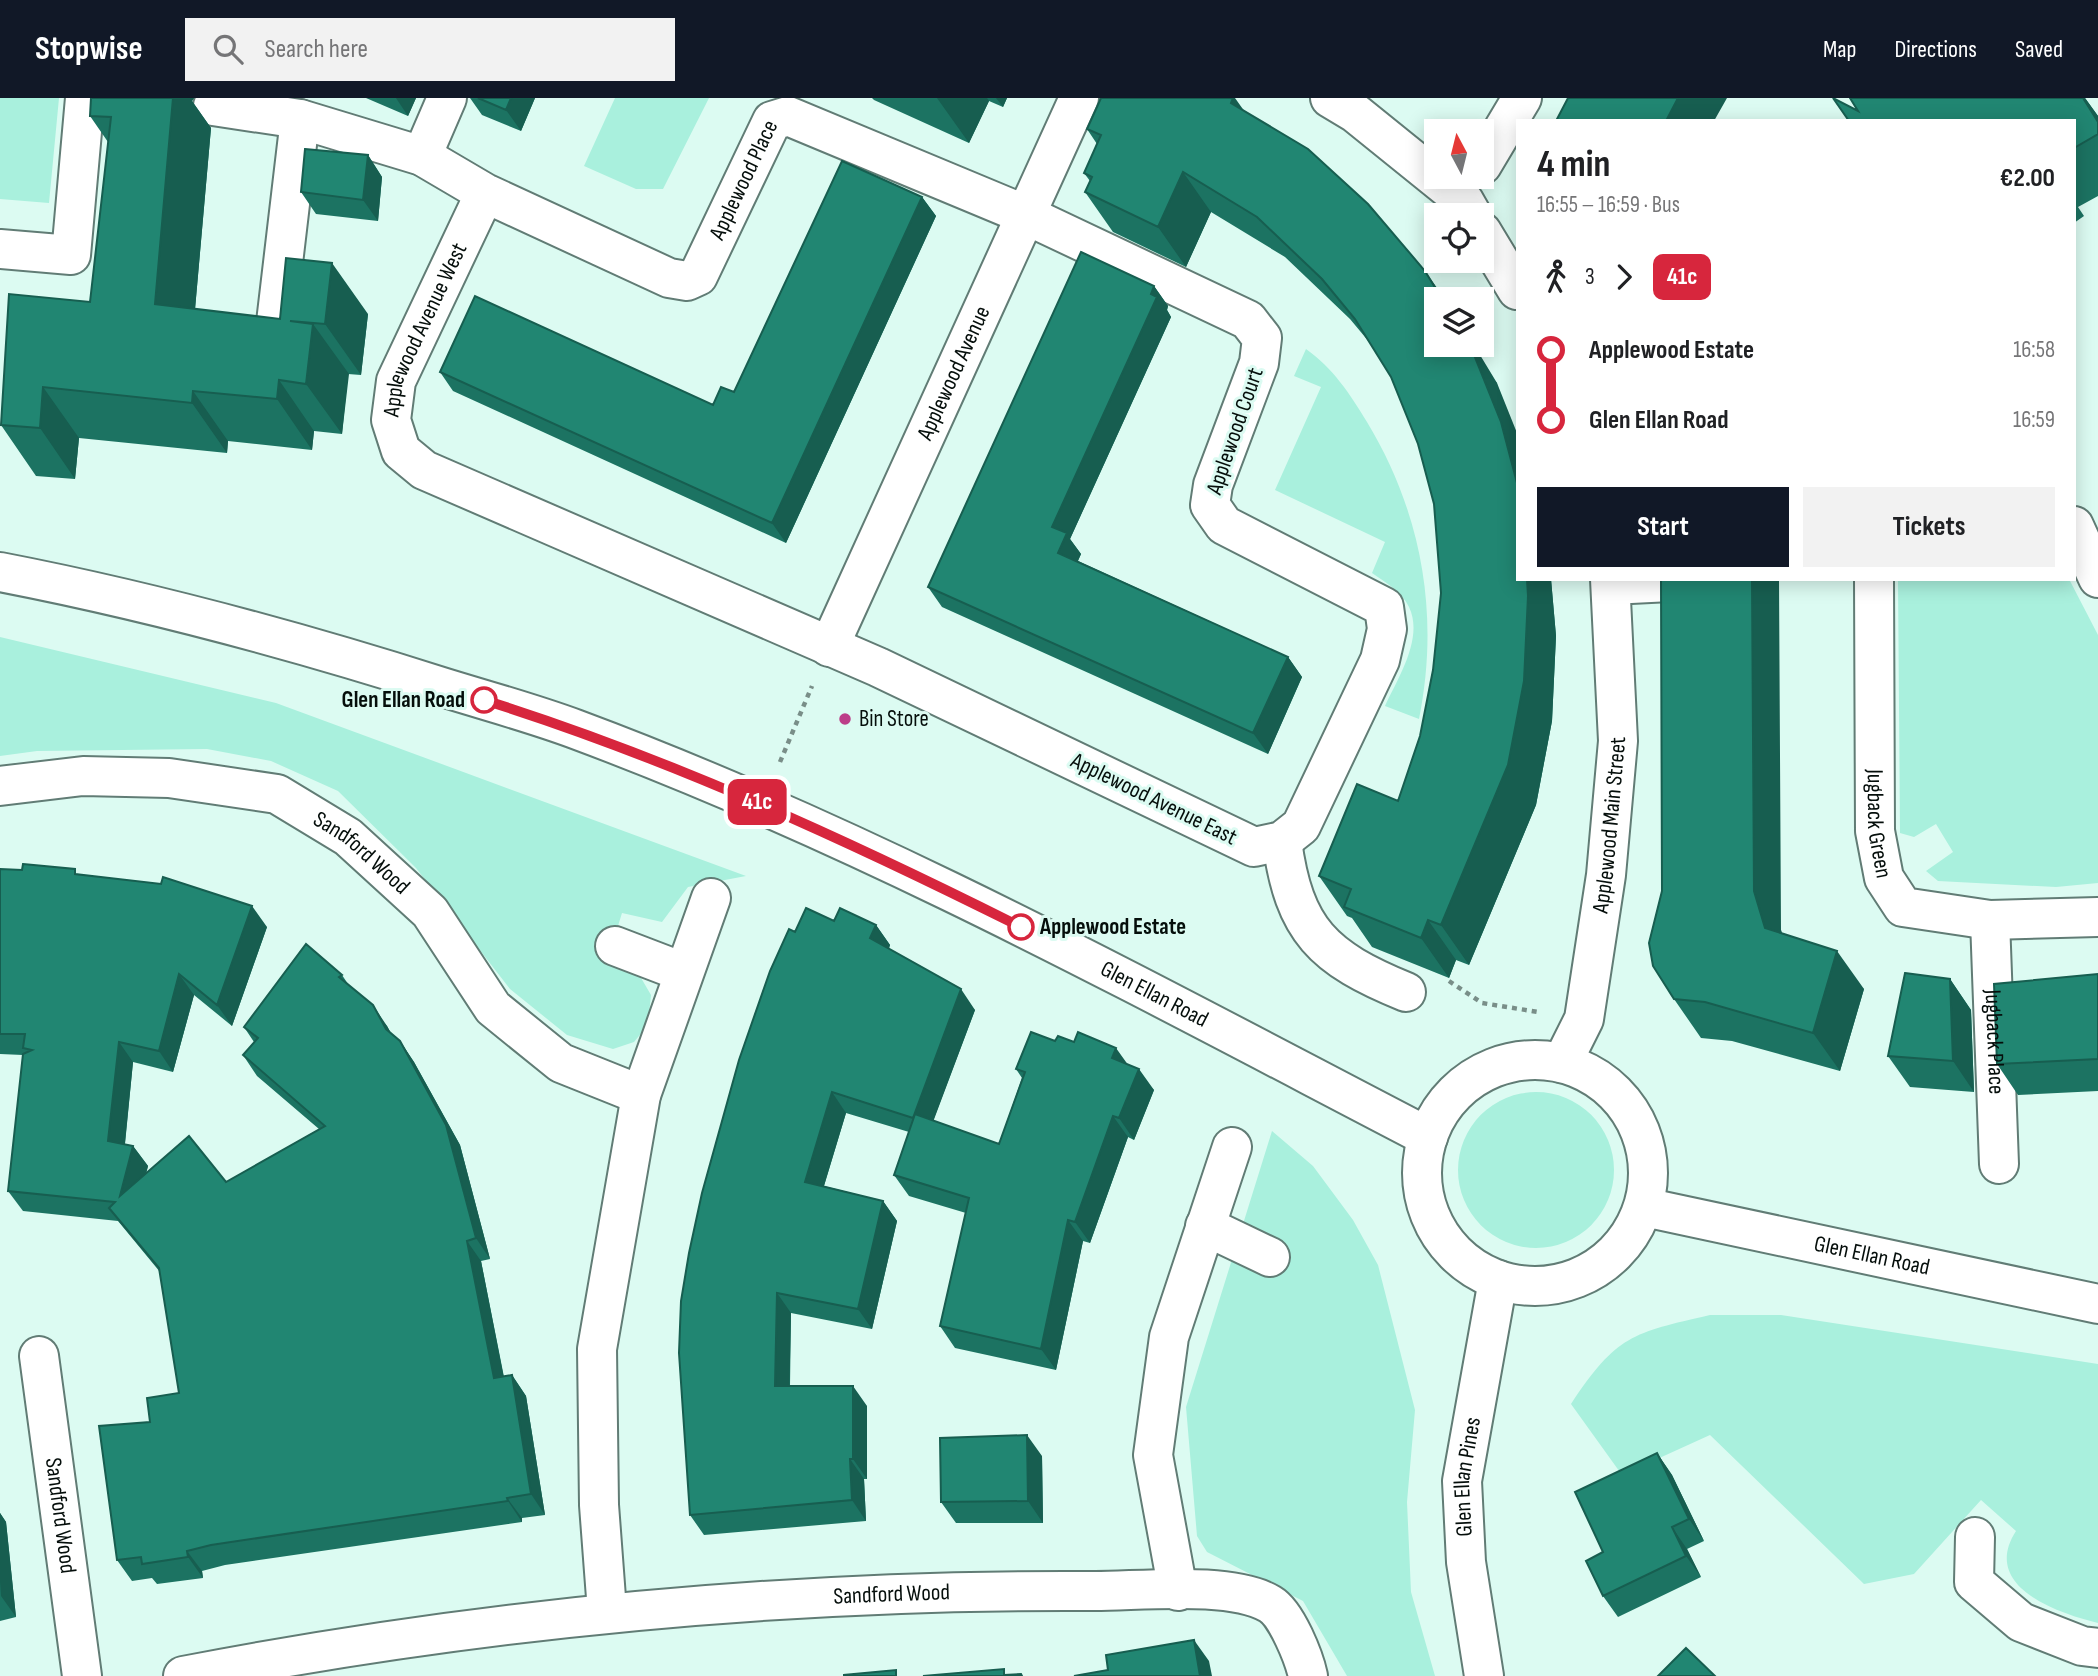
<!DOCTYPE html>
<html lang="en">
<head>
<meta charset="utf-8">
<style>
  :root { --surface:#fff; --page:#f2f2f2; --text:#202124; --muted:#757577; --accent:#111827 }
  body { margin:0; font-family:"Sofia Sans Condensed",sans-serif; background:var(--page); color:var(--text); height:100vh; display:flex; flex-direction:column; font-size:26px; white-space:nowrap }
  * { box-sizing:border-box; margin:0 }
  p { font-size:23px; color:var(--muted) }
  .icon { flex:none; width:38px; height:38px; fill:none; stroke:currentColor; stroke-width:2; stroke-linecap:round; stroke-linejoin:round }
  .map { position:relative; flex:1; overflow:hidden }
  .side { position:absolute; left:1516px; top:21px; width:560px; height:462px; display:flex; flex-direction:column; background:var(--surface); border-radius:0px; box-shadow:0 4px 18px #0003 }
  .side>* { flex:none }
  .badge { padding:0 14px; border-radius:10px; font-size:24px; line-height:46px }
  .needle { width:46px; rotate:353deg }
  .tools { position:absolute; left:1424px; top:21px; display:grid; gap:14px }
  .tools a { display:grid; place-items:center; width:70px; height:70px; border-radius:0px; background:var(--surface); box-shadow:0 4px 18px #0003; font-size:35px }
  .map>.badge { position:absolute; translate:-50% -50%; box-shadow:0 0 0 4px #fff }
  .legs { display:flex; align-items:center; gap:10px; height:77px; padding:0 21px; font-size:23px }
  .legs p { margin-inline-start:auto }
  .head { display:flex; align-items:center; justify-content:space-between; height:119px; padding:0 21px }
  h1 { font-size:38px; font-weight:700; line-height:52px }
  .cta { display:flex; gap:14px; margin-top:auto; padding:14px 21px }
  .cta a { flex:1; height:80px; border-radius:0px; background:var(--accent); color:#fff; font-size:28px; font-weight:700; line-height:80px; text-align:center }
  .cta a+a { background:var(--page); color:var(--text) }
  ul { padding:0 21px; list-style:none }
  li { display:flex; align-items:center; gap:24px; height:70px; font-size:26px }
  li i { display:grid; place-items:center; width:10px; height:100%; margin:0 9px; background:currentColor }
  li i::after { content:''; width:18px; height:18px; margin:-9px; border:5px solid; border-radius:50%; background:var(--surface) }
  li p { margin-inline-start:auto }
  li:first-child i { background:linear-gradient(#0000 50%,currentColor 0) }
  li:last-child i { background:linear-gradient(currentColor 50%,#0000 0) }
  header { display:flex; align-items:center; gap:42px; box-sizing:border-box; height:98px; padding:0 35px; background:var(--accent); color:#fff }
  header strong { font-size:33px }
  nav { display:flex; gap:38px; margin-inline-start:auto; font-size:24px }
  .search { width:490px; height:63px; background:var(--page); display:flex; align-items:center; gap:18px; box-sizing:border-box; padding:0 24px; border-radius:0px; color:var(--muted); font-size:26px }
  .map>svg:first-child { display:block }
  .green { fill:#a9f0dd }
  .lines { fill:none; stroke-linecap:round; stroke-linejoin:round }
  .minor-casing { stroke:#617c75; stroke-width:42 }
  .path { stroke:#798e88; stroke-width:4.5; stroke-dasharray:5 5; stroke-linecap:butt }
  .minor { stroke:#fff; stroke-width:38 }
  .wall { fill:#1c7362 }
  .shaded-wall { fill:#175e50 }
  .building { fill:#218672; stroke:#175e50; stroke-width:2 }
  .line-1-casing { stroke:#fff; stroke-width:16 }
  .line-1 { stroke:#d7263d; stroke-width:10 }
  .stop-1-dot { fill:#fff; stroke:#d7263d; stroke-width:3.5 }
  .poi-dot { fill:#bc3d88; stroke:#dcfbf2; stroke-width:2.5 }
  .labels { text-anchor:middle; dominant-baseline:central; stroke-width:6; stroke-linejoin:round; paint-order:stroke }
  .street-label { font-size:23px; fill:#050e0b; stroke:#dcfbf2 }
  .stop-label { font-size:23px; font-weight:bold; fill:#050e0b; stroke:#dcfbf2; text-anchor:end }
  .poi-label { font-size:23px; fill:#050e0b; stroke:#dcfbf2; text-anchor:start }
</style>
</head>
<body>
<header>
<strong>Stopwise</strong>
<div class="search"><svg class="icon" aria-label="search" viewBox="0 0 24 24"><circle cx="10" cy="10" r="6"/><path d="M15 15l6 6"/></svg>Search here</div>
<nav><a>Map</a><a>Directions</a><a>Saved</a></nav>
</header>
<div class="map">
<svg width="2098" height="1578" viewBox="0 0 2098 1578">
  <rect width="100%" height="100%" fill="#dcfbf2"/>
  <path class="green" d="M0 0H59L49 105 0 101Z
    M615 0H709L663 91H636L584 68Z
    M1306 251C1333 270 1350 296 1367 324 1422 415 1440 517 1419 621L1385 608C1398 580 1424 540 1409 509 1402 494 1385 484 1372 475L1385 444 1275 392 1321 289 1294 278Z
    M1898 481H2069L2098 537V785L2056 789 1938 783 1926 773 1953 754 1936 726 1914 739 1900 735Z
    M0 539 276 605 746 778 688 789 662 824 622 815 609 857 637 873 651 897 648 927 634 944 613 951 567 937 510 891 416 770 338 693 271 663 207 651 37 653 0 658Z
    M1458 1072a78 78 0 1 1 156 0a78 78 0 1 1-156 0Z
    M1272 1033 1313 1068 1353 1122 1378 1167 1415 1312 1407 1404 1411 1494 1435 1578H1347L1303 1503 1207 1454 1197 1438 1186 1309Z
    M1710 1217H1781L2098 1266V1525C2058 1515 1980 1489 2016 1433L1981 1402 1914 1476 1864 1486 1710 1337 1622 1377 1571 1306C1617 1237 1632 1235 1710 1217Z"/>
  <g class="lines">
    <g class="minor-casing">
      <g id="minor">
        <path d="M1330 0 1355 15 1464 103 1472 117"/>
        <path id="s1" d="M213 8 300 21 422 58 485 95 669 180 687 183 698 178 772 23 788 18 1026 117 1248 222 1262 240 1259 265 1213 387 1210 407 1224 427 1384 509 1387 531 1380 562 1301 728 1282 743 1254 749 878 569 424 372 401 353 391 322 396 283 485 95"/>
        <path d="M422 58 447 0"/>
        <path d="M1482 67 1522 0"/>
        <path d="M1482 134 1517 192"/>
        <path d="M0 151 71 157 85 0"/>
        <path d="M275 233 300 21"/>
        <path d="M2074 428 2098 480"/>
        <path id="s2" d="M0 474C150 503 297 543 442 589 487 603 532 615 575 631 871 741 1149 894 1428 1039"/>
        <path id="s3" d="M1874 481 1875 733 1884 780 1903 809 1990 822 2098 819"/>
        <path d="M1611 487 1729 481"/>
        <path id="s4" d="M829 549 1079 0"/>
        <path id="s5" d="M0 688 83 678 169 680 277 696 348 739 430 814 493 910 561 965 641 997"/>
        <path d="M1282 743C1294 833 1323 860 1406 894"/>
        <path id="s6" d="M1990 822 1999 1066"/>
        <path d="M615 848 683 874"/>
        <circle cx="1535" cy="1075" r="113"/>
        <path id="s7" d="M1562 965 1584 921 1606 777 1618 643 1610 481"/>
        <path id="s8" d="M1644 1109 2098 1206"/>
        <path d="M1205 1128 1270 1159"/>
        <path id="s9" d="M39 1258 82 1578"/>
        <path d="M1975 1439 1974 1484 2021 1524 2082 1548 2098 1550"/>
        <path d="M1178 1493 1153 1357 1169 1239 1232 1049"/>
        <path d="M607 1513 599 1407 597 1251 641 997 711 800"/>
        <path id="s10" d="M183 1578C484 1520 788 1491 1095 1493 1142 1493 1231 1483 1270 1506 1287 1516 1304 1560 1308 1578"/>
        <path id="s11" d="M1484 1578 1466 1464 1462 1383 1498 1182"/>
      </g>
    </g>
    <path class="path" d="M780 664 812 588
      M1449 883 1482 905 1538 914"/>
    <use href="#minor" class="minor"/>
  </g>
  <path class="wall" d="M91 0H194L192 3 211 30 195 211 280 221 368 216 361 277 348 276 342 336 314 333 312 352 228 343 227 355 79 340 75 381 36 378 1 327 90 204 108 44 90 18Z
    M366 0H416L408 18Z
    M470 0H535L521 33 482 17Z
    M872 0H1007L1003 9 989 3 969 45 874 2Z
    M1850 0H2085L2098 18V98L2078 109 2084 118 2074 125V23H1849L1858 13Z
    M1245 14 1497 285 1517 481H1551L1556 538 1552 623 1536 707 1469 867 1456 862 1449 880 1372 849 1352 820 1347 818 1319 778 1398 703 1420 638 1433 572 1441 495 1434 406 1418 346 1391 279 1370 245 1350 221 1285 159 1211 114 1186 169 1113 134 1085 94 1090 83 1084 75 1097 46 1087 31Z
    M368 57 382 79 378 123 316 116 301 94Z
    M922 99 936 118 786 445 453 293 440 274 713 307 734 294Z
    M1154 188 1168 208 1167 212 1171 219 1070 441 1081 456 1078 463 1288 559 1302 579 1268 656 942 509 928 489Z
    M0 771 79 776 267 829 232 928 194 897 173 974 133 964 125 1046 133 1048 148 1068 146 1076 226 1084 319 1031 257 978 243 957 254 944 244 929 342 877 348 886 387 928 392 937 400 943 414 964 460 1047 490 1161 481 1163 504 1279 512 1277 526 1298 545 1417 522 1420V1424L225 1467 202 1473 203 1480 157 1486 152 1480 132 1483 117 1462 150 1324 179 1295 160 1174 118 1123 23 1113 8 1093 23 957 0 956Z
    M1662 793 1781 832 1782 836 1864 891 1840 973 1732 943 1701 940 1674 901Z
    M834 823 876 827 890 847 889 851 975 912 933 1023 999 1046 1022 980 1016 971 1055 943 1127 966 1154 992 1134 1042 1128 1039 1090 1145 1083 1143 1056 1272 955 1250 940 1228 966 1115 909 1098 894 1077 909 1034 846 1015 824 1088 883 1103 897 1123 872 1231 791 1215 790 1288 867 1308V1381H864L866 1423 704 1437 690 1417 795 834Z
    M2098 876V993L2018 997 1997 966Z
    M1950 881 1971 912 1974 994 1910 989 1888 958Z
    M1657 1355 1672 1377 1704 1443 1687 1451 1701 1479 1618 1519 1603 1498V1454Z
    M1042 1358 1043 1425H956L941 1404Z
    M0 1415 6 1424 16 1519 0 1523Z"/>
  <path class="shaded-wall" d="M173 0H194L192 3 211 30 191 257 155 206Z
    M396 0H416L408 18Z
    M511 0H535L521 33 506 12Z
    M937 0H987L989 3 969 45Z
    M996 0H1007L1003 9Z
    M1233 0H1235L1262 38 1231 5Z
    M1678 0H1727L1714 23H1666Z
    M2083 0H2085L2098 18V24Z
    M368 57 382 79 378 123 363 102Z
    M1183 74 1211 114 1186 169 1158 129Z
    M922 99 936 118 786 445 772 425Z
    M332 165 368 216 361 277 325 226Z
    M1425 173 1445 201H1442Z
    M1154 188 1168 208 1167 212 1171 219 1070 441 1081 456 1072 475 1058 455 1052 429Z
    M313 226 349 276 342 336 306 286Z
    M1470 247H1474L1497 285 1517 335V385Z
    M279 282 314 333 312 352 277 301Z
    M43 289 79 340 75 381 40 330Z
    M193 293 228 343 227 355 192 305Z
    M1527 481H1551L1556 538 1552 623 1536 707 1469 867 1441 827Z
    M1752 481H1779L1781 832 1792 869 1765 830 1754 793Z
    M1288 559 1302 579 1268 656 1253 635Z
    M252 808 267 829 232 928 217 907Z
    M1428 822 1456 862 1449 880 1421 840Z
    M876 827 890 847 884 860 870 840Z
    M1837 853 1864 891 1840 973 1813 935Z
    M179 876 194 897 173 974 159 953Z
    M1950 881 1971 912 1974 994 1953 963Z
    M961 891 975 912 927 1040 913 1020Z
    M373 907 387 928 400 952 386 931Z
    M400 943 414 964 460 1047 490 1161 476 1140Z
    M119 944 133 964 123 1064 108 1043Z
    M1116 950 1131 971 1112 960Z
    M1139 971 1154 992 1134 1042 1119 1020Z
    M832 994 846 1015 819 1104 805 1084Z
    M1113 1018 1128 1039 1090 1145 1075 1124Z
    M133 1048 148 1068 134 1119 120 1098Z
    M883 1103 897 1123 872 1231 858 1211Z
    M1068 1122 1083 1143 1056 1272 1041 1251Z
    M467 1143 481 1163 508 1301 494 1280Z
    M777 1195 791 1215 789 1308 775 1288Z
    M512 1277 526 1298 545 1417 531 1396Z
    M853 1288 867 1308V1381L853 1361Z
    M1027 1337 1042 1358 1043 1425 1028 1403Z
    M1657 1355 1672 1377 1704 1443 1689 1421Z
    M850 1361 864 1381 866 1423 852 1402Z
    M507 1400 522 1420V1424L508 1403Z
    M0 1415 6 1424 16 1519 1 1498 0 1483Z
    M1672 1429 1687 1451 1701 1479 1686 1458Z
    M187 1453 202 1473 203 1480 188 1459Z
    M1194 1542 1209 1563 1212 1578H1200Z"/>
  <path class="building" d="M91 0H173L155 206 280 221 286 160 332 165 325 226 290 223 313 226 306 286 279 282 277 301 193 293 192 305 43 289 40 330 1 327 9 196 90 204 111 19 90 18Z
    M478 0H511L506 12Z
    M1101 0H1233L1231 5 1308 51 1368 106 1425 173 1442 201H1437V247H1470L1501 324 1517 385V481H1527L1528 498 1524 583 1508 667 1441 827 1428 822 1421 840 1344 809 1351 791 1319 778 1357 686 1398 703 1420 638 1433 572 1441 495 1434 406 1418 346 1391 279 1355 221 1322 181 1257 119 1183 74 1158 129 1085 94 1092 79 1084 75 1101 37 1087 31Z
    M1568 0H1678L1666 23H1556Z
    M1833 0 1858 13 1850 0H2083L2098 24V36L2074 50V23H1849Z
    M305 51 368 57 363 102 301 94Z
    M842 63 922 99 772 425 440 274 475 198 713 307 721 289 734 294Z
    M1081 154 1154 188 1151 196 1157 199 1052 429 1067 435 1058 455 1288 559 1253 635 928 489Z
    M1661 481H1752L1754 793 1765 830 1837 853 1813 935 1705 904 1674 901 1653 868 1649 845 1662 793Z
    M23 766 75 771V776L161 786 163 779 252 808 217 907 179 876 159 953 119 944 108 1043 133 1048 120 1098 189 1038 226 1084 325 1028 243 957 258 940 244 929 306 846 342 877 339 879 373 907 386 931 400 943 446 1027 476 1140 467 1143 494 1280 512 1277 531 1396 507 1400 508 1403 211 1447 187 1453 188 1459 142 1466 141 1459 117 1462 99 1328 150 1324 147 1300 179 1295 159 1170 109 1110 115 1104 8 1093 23 956 32 952 23 950 25 936H0V771L22 772Z
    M806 810 834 823 840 810 876 827 870 840 961 891 913 1020 832 994 805 1084 883 1103 858 1211 777 1195 775 1288H853V1361H850L852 1402 690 1417 679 1255 681 1203 689 1155 702 1095 739 962 770 873 789 831 795 834Z
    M1905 875 1950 881 1953 963 1888 958Z
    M2098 876V961L1997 966 1994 886Z
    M1031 934 1055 943 1058 938 1074 944 1078 934 1116 950 1112 960 1139 971 1119 1020 1113 1018 1075 1124 1068 1122 1041 1251 940 1228 969 1100 894 1077 915 1016 999 1046 1025 974 1016 971Z
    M1027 1337 1028 1403 941 1404 940 1340Z
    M1657 1355 1689 1421 1672 1429 1686 1458 1603 1498 1586 1463 1603 1454 1575 1394Z
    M1194 1542 1200 1578H1074L1108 1572 1106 1557Z
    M1686 1550 1715 1578H1658Z
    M1004 1571V1577L1021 1576 1022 1578H923Z
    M896 1572V1578H844V1577Z"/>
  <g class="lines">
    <g class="line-1-casing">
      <path id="line-1" d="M484 602C669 660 847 742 1021 829"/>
    </g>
    <use href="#line-1" class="line-1"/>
  </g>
  <g class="stop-1-dot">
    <circle cx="484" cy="602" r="12"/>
    <circle cx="1021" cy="829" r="12"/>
  </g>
  <circle class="poi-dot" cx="845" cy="621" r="7"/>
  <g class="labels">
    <g class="street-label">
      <text stroke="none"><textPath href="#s1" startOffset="628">Applewood Place</textPath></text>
      <text stroke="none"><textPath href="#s1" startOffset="2978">Applewood Avenue West</textPath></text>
      <text stroke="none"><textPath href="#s4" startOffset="301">Applewood Avenue</textPath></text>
      <text transform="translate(1235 333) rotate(-71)">Applewood Court</text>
      <text transform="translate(1154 701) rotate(26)">Applewood Avenue East</text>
      <text stroke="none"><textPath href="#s3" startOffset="245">Jugback Green</textPath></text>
      <text stroke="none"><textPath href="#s7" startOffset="245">Applewood Main Street</textPath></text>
      <text stroke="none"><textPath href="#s5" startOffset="382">Sandford Wood</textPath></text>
      <text stroke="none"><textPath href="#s2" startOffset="1234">Glen Ellan Road</textPath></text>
      <text stroke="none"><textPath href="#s6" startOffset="122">Jugback Place</textPath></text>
      <text stroke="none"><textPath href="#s8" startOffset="233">Glen Ellan Road</textPath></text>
      <text stroke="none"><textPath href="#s11" startOffset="201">Glen Ellan Pines</textPath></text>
      <text stroke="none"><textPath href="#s9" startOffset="161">Sandford Wood</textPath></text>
      <text stroke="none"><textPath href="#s10" startOffset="714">Sandford Wood</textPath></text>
    </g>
    <g class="stop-label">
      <text x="465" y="602">Glen Ellan Road</text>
      <text x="1040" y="829" text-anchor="start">Applewood Estate</text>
    </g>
    <g class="poi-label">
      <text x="859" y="621">Bin Store</text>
    </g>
  </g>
</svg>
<div class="tools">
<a><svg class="needle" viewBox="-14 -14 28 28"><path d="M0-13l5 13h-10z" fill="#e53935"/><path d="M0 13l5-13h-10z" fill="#757577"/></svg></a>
<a><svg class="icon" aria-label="locate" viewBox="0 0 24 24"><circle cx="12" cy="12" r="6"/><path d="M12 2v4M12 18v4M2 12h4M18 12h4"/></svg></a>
<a><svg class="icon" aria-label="layers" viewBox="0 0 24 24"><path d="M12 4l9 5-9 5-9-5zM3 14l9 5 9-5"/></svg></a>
</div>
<b class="badge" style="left:757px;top:704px;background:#d7263d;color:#fff">41c</b>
<section class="side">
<div class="head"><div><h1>4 min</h1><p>16:55 – 16:59 · Bus</p></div><b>€2.00</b></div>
<div class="legs"><svg class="icon" aria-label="walk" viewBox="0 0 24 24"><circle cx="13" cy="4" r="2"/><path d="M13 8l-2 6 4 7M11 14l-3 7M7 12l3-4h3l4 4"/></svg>3<svg class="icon" aria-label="forward" viewBox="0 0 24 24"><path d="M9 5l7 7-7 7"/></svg><b class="badge" style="background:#d7263d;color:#fff">41c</b></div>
<ul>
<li><i style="color:#d7263d"></i><b>Applewood Estate</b><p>16:58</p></li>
<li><i style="color:#d7263d"></i><b>Glen Ellan Road</b><p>16:59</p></li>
</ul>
<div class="cta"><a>Start</a><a>Tickets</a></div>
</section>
</div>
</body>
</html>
